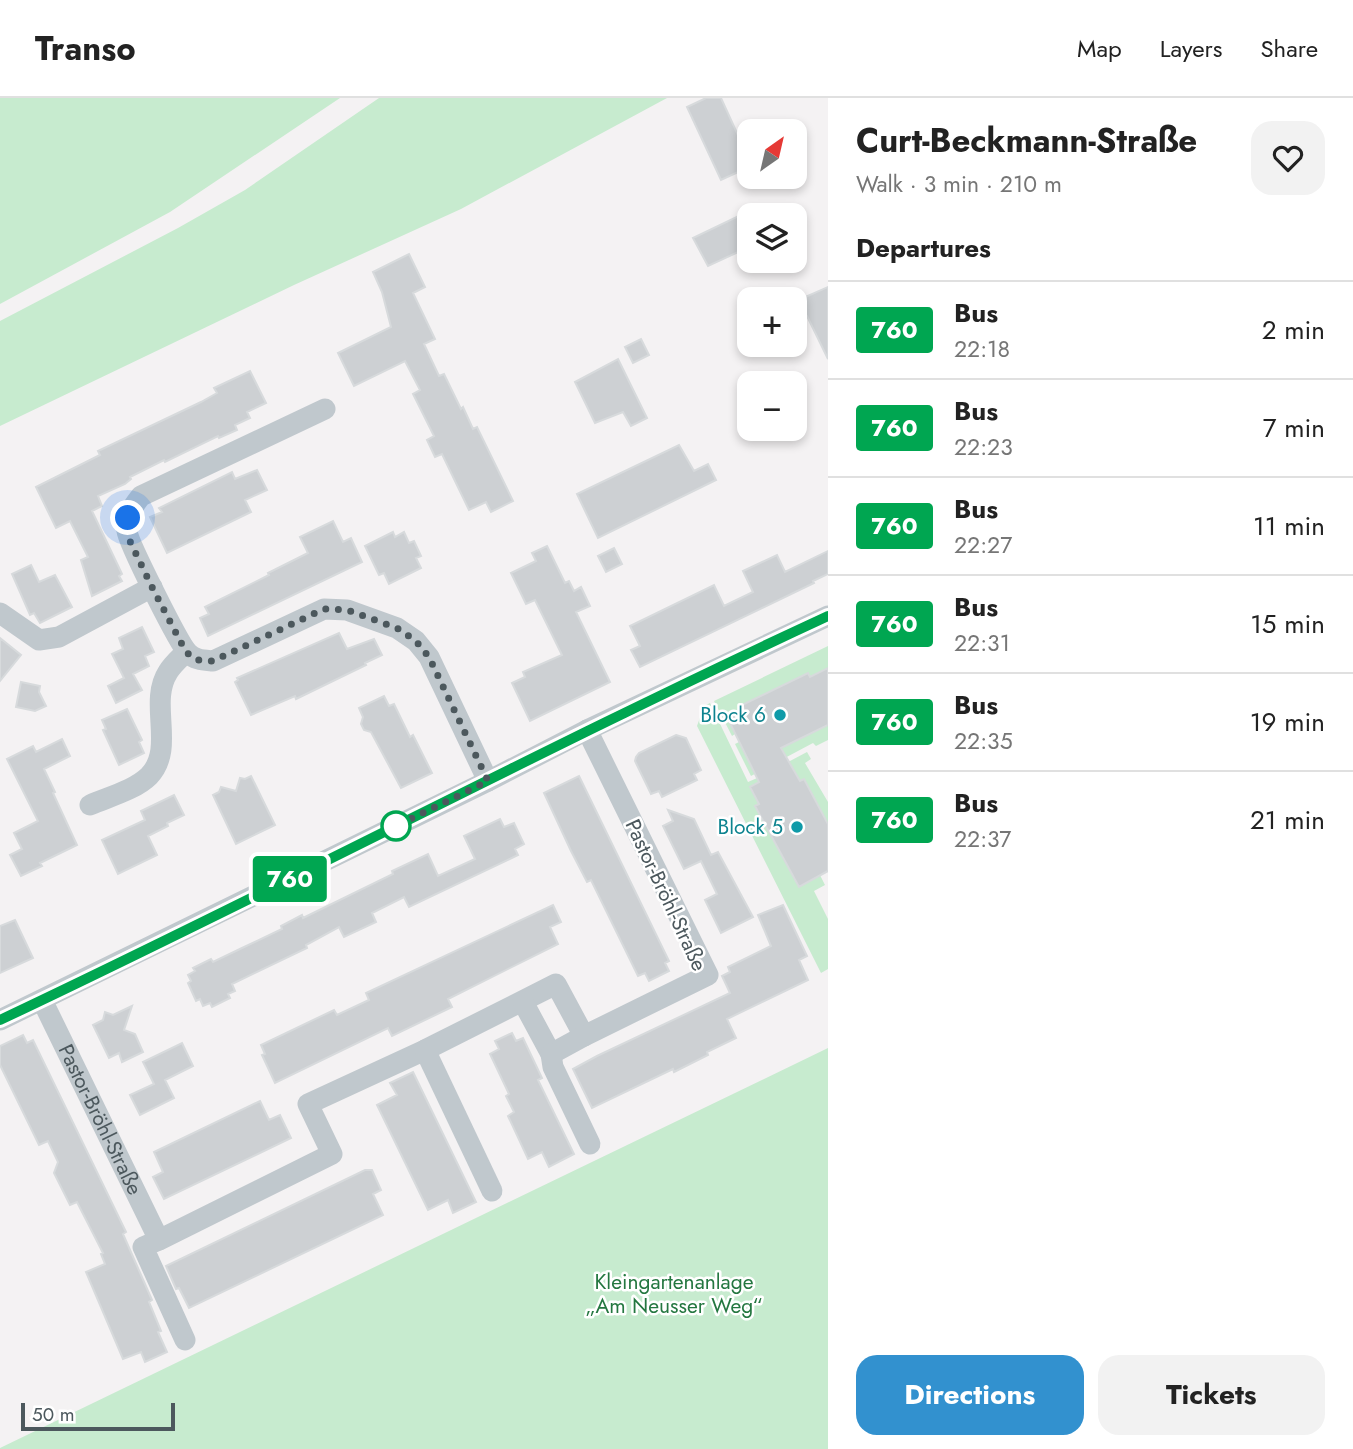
<!DOCTYPE html>
<html lang="en">
<head>
<meta charset="utf-8">
<style>
  :root { --surface:#fff; --page:#f2f2f2; --text:#222; --muted:#767676; --line:#e0e0e0; --accent:#3291cf }
  body { margin:0; font-family:Jost,sans-serif; background:var(--page); color:var(--text); height:100vh; display:flex; flex-direction:column; font-size:26px; white-space:nowrap }
  * { box-sizing:border-box; margin:0 }
  p { font-size:23px; color:var(--muted) }
  .icon { flex:none; width:38px; height:38px; fill:none; stroke:currentColor; stroke-width:2; stroke-linecap:round; stroke-linejoin:round }
  .map { position:relative; flex:1; overflow:hidden }
  .side { display:flex; flex-direction:column; background:var(--surface); width:525px }
  .side>* { flex:none }
  .badge { padding:0 14px; border-radius:5px; font-size:24px; line-height:46px }
  .needle { width:46px; rotate:34deg }
  .buttons { position:absolute; left:737px; top:21px; display:grid; gap:14px }
  .buttons a { display:grid; place-items:center; width:70px; height:70px; border-radius:14px; background:var(--surface); box-shadow:0 4px 10px #0003; font-size:35px }
  .scale { position:absolute; left:21px; bottom:18px; width:154px; box-sizing:border-box; padding-left:7px; border:4px solid #4c585d; border-top:0; font-size:19px; line-height:24px; white-space:nowrap; color:#4c585d; -webkit-text-stroke:5px #fff; paint-order:stroke }
  .you { position:absolute; width:35px; height:35px; margin:-18px; border:5px solid #fff; border-radius:50%; background:#1a73e8; box-shadow:0 0 0 10px #1a73e833 }
  .map>.badge { position:absolute; translate:-50% -50%; box-shadow:0 0 0 4px #fff }
  h2 { padding:0 28px; font-size:26px; line-height:63px }
  .round { display:grid; place-items:center; flex:none; width:74px; height:74px; border-radius:21px; background:var(--page) }
  .overview { display:flex; align-items:center; justify-content:space-between; height:119px; padding:0 28px }
  h1 { font-size:33px; font-weight:700; line-height:52px }
  .cta { display:flex; gap:14px; margin-top:auto; padding:14px 28px }
  .cta a { flex:1; height:80px; border-radius:21px; background:var(--accent); color:#fff; font-size:28px; font-weight:700; line-height:80px; text-align:center }
  .cta a+a { background:var(--page); color:var(--text) }
  ul { padding:0; list-style:none }
  li { display:flex; align-items:center; gap:21px; height:98px; padding:0 28px; border-top:2px solid var(--line) }
  li div { flex:1 }
  li b { display:block; font-size:26px }
  li em { font-style:normal }
  li .badge { min-width:77px; font-weight:700; text-align:center }
  header { display:flex; align-items:center; gap:42px; box-sizing:border-box; height:98px; padding:0 35px; background:var(--surface); border-bottom:2px solid var(--line) }
  header strong { font-size:33px }
  nav { display:flex; gap:38px; margin-inline-start:auto; font-size:24px }
  main { display:flex; flex:1; min-height:0 }
  .map>svg:first-child { display:block }
  .green { fill:#c7ebcf }
  .building { fill:#cdd0d3; stroke:#d7dadc; stroke-width:2 }
  .lines { fill:none; stroke-linecap:round; stroke-linejoin:round }
  .street { stroke:#c0c8cd; stroke-width:21 }
  .line-casing { stroke:#fff; stroke-width:16 }
  .line { stroke:#00a651; stroke-width:10 }
  .walk { stroke:#4c585d; stroke-width:7; stroke-dasharray:0 12.6 }
  .culture-dot { fill:#0f9aa8; stroke:#fff; stroke-width:2.5 }
  .stop-dot { fill:#fff; stroke:#00a651; stroke-width:3.5 }
  .labels { text-anchor:middle; dominant-baseline:central; stroke-width:5; stroke-linejoin:round; paint-order:stroke }
  .culture-label { font-size:21px; fill:#0d838f; stroke:#fff; text-anchor:end }
  .street-label { font-size:21px; fill:#4c585d; stroke:#fff }
  .park-label { font-size:21px; fill:#247740; stroke:#fff }
</style>
</head>
<body>
<header>
<strong>Transo</strong>
<nav><a>Map</a><a>Layers</a><a>Share</a></nav>
</header>
<main>
<div class="map">
<svg width="828" height="1351" viewBox="0 0 828 1351">
  <rect width="100%" height="100%" fill="#f4f2f3"/>
  <path class="green" d="M0 0H340L170 114 0 206Z
    M379 0H667L461 111 294 187 0 328V223L178 130 245 92Z
    M828 548V573L810 579 808 575 742 607 744 611 727 619 735 636 732 638 714 603Z
    M710 605 748 684 764 677 766 680 750 689 759 706 755 708 790 772 803 787 820 777 825 787 814 793 828 821V871L821 875 697 628 704 608Z
    M828 627V642L816 648 813 645 751 678 735 646 739 644 748 661 766 657Z
    M807 654 811 661 805 665 828 704V726L800 684 773 672Z
    M828 950V1351H0V1350Z"/>
  <path class="building" d="M706 0H721L742 46 749 43V69L721 82 687 9Z
    M749 113V149L708 168 693 140Z
    M409 156 425 189 413 195 435 241 424 246 439 278 444 276 461 311 463 309 473 331 477 329 513 403 491 414 486 404 469 412 442 356 435 359 427 342 434 338 413 296 420 292 405 263 354 288 338 255 391 229 382 194 373 174Z
    M828 189V261L807 218 794 224V204Z
    M641 241 649 257 633 265 625 249Z
    M618 261 647 320 631 328 623 314 595 325 575 284Z
    M250 273 266 305 247 314 250 320 235 327 237 332 219 340 218 338 165 364 164 362 130 379 131 381 125 386 98 398 102 408 92 413 122 476 119 478 122 483 92 498 81 462 88 459 70 423 56 430 36 389 100 357 98 353 201 304 217 295 214 290Z
    M679 347 694 373 708 366 716 382 598 440 577 396Z
    M257 372 267 392 245 402 251 414 167 455 150 419 162 414 159 410 232 374 235 381Z
    M333 423 343 444 351 440 362 464 208 538 200 520 209 516 205 509 269 477 268 475 308 455 300 439Z
    M393 434 395 439 404 434 409 445 414 443 421 458 416 460 421 470 389 486 384 475 379 477 365 448Z
    M547 448 565 485 569 483 574 493 581 489 590 508 576 514 610 584 530 623 512 585 525 579 523 574 562 557 535 502 526 506 511 475 536 463 532 455Z
    M614 450 622 466 606 474 598 458Z
    M828 453V476L813 483 814 485 640 569 631 552 640 548 630 528 714 487 724 508 753 494 743 473 777 457 785 474Z
    M31 467 39 484 55 477 72 509 40 525 34 515 30 517 12 476Z
    M142 529 154 554 145 558 149 568 133 576 142 592 116 605 108 588 124 580 112 556 123 551 119 540Z
    M339 535 347 551 374 541 382 557 365 565 366 567 296 601 295 598 251 617 235 584 238 582 237 580Z
    M0 540 21 557 0 583Z
    M828 570V627L781 650 800 683 804 681 828 726V773L799 789 755 708 759 706 750 689 759 684 727 619 744 611 742 607 808 575 810 579Z
    M21 584 40 588 39 594 46 608 35 613 16 609Z
    M384 598 389 608 394 606 410 639 413 637 432 675 401 690 371 634 364 632 361 626 363 619 359 610Z
    M127 611 142 642 139 644 144 655 119 667 103 632 106 631 102 622Z
    M676 637 686 640 701 672 694 676 697 682 662 699 659 693 651 696 635 663 636 659 639 655Z
    M62 641 70 658 44 671 55 694 53 695 77 747 40 765 42 768 21 778 10 757 22 751 14 735 38 723 7 661 33 648 36 654Z
    M251 678 275 727 236 746 213 697 219 694 221 689 236 693 240 680 245 681Z
    M579 678 669 863 665 865 669 873 649 883 645 875 638 878 591 782 587 784 571 753 544 695Z
    M174 697 184 717 167 725 168 728 148 738 157 757 118 776 102 742 145 722 141 713Z
    M668 712 694 721 711 757 718 754 753 819 721 835 705 802 717 796 701 763 684 771 663 728 673 723Z
    M500 721 504 729 514 725 524 746 515 751 518 757 409 809 404 799 372 815 376 824 344 839 339 829 306 847 307 850 232 886 235 893 228 896 230 900 212 909 210 905 203 908 200 901 196 903 188 885 191 883 188 877 195 873 193 870 211 861 213 864 242 850 282 831 281 828 302 817 303 820 393 776 392 773 428 756 438 778 475 761 464 738Z
    M553 807 561 824 550 829 558 846 448 901 452 909 392 938 388 930 275 985 262 957 265 956 261 947 334 912 337 917 369 902 366 895Z
    M783 807 807 858 799 862 808 882 727 921 736 940 707 954 708 957 674 974 673 971 592 1010 573 971 597 958 730 895 722 878 730 874 728 869 771 848 758 817Z
    M15 822 33 860 0 875V828Z
    M132 908 124 932 135 936 143 954 122 964 119 955 109 960 93 927 103 922 105 914 113 917Z
    M512 935 516 943 523 940 542 980 538 982 574 1056 549 1069 542 1054 528 1061 508 1018 514 1014 506 998 509 996 490 956 499 951 495 943Z
    M23 937 27 945 33 942 126 1134 123 1136 152 1202 149 1204 161 1233 158 1234 167 1254 145 1264 141 1254 123 1261 86 1174 105 1166 101 1156 103 1155 77 1104 70 1107 54 1075 58 1064 48 1043 39 1047 0 967V948Z
    M182 945 193 968 165 982 174 1000 140 1017 130 997 154 986 143 964Z
    M413 974 476 1104 453 1115 448 1102 428 1112 377 1007 397 997 390 985Z
    M260 1003 269 1022 280 1017 291 1040 164 1101 153 1079 163 1074 154 1054Z
    M365 1072H372L381 1092 373 1096 383 1117 189 1210 179 1190 176 1191 166 1168Z"/>
  <g class="lines">
    <g class="street">
      <path d="M325 311 141 398C133 408 125 419 127 433 128 444 179 546 188 555 195 562 203 562 213 563L324 511 347 512 397 530 416 543 429 559 488 683"/>
      <path d="M0 515 39 542 59 539 152 489"/>
      <path d="M90 707C108 699 135 692 149 678 176 650 148 605 168 574 172 567 180 560 186 554"/>
      <path id="s1" d="M42 902 159 1142 332 1056 308 1006 425 952 556 886 584 938 708 877 587 632"/>
      <path d="M523 904 551 956 584 938"/>
      <path d="M0 922 488 683 587 632 828 518"/>
      <path d="M425 952 492 1093"/>
      <path d="M551 956 553 969 590 1046"/>
      <path d="M159 1142 143 1149 185 1242"/>
    </g>
  </g>
  <g class="lines">
    <g class="line-casing">
      <path id="line" d="M0 922C278 791 549 647 828 518"/>
    </g>
    <use href="#line" class="line"/>
    <path class="walk" d="M128 420 126 435 152 489 186 554 197 562 213 563 324 511 347 512 397 530 416 543 429 559 488 683 396 728"/>
  </g>
  <g class="culture-dot">
    <circle cx="780" cy="617" r="7"/>
    <circle cx="797" cy="729" r="7"/>
  </g>
  <circle class="stop-dot" cx="396" cy="728" r="14"/>
  <g class="labels">
    <g class="culture-label">
      <text x="766" y="617">Block 6</text>
      <text x="783" y="729">Block 5</text>
    </g>
    <g class="street-label">
      <text transform="translate(666 797) rotate(65)">Pastor-Bröhl-Straße</text>
      <text stroke="none"><textPath href="#s1" startOffset="133">Pastor-Bröhl-Straße</textPath></text>
    </g>
    <g class="park-label">
      <text x="674" y="1184">Kleingartenanlage<tspan x="674" dy="24">„Am Neusser Weg“</tspan></text>
    </g>
  </g>
</svg>
<div class="buttons">
<a><svg class="needle" viewBox="-14 -14 28 28"><path d="M0-13l5 13h-10z" fill="#e53935"/><path d="M0 13l5-13h-10z" fill="#767676"/></svg></a>
<a><svg class="icon" aria-label="layers" viewBox="0 0 24 24"><path d="M12 4l9 5-9 5-9-5zM3 14l9 5 9-5"/></svg></a>
<a>+</a>
<a>−</a>
</div>
<div class="scale">50 m</div>
<div class="you" style="left:128px;top:420px"></div>
<b class="badge" style="left:290px;top:781px;background:#00a651;color:#fff">760</b>
</div>
<section class="side">
<div class="overview"><div><h1>Curt-Beckmann-Straße</h1><p>Walk · 3 min · 210 m</p></div><a class="round"><svg class="icon" aria-label="heart" viewBox="0 0 24 24"><path d="M12 20l-8-8c-3-5 5-10 8-4 3-6 11-1 8 4z"/></svg></a></div>
<h2>Departures</h2>
<ul>
<li><span class="badge" style="background:#00a651;color:#fff">760</span><div><b>Bus</b><p>22:18</p></div><em>2 min</em></li>
<li><span class="badge" style="background:#00a651;color:#fff">760</span><div><b>Bus</b><p>22:23</p></div><em>7 min</em></li>
<li><span class="badge" style="background:#00a651;color:#fff">760</span><div><b>Bus</b><p>22:27</p></div><em>11 min</em></li>
<li><span class="badge" style="background:#00a651;color:#fff">760</span><div><b>Bus</b><p>22:31</p></div><em>15 min</em></li>
<li><span class="badge" style="background:#00a651;color:#fff">760</span><div><b>Bus</b><p>22:35</p></div><em>19 min</em></li>
<li><span class="badge" style="background:#00a651;color:#fff">760</span><div><b>Bus</b><p>22:37</p></div><em>21 min</em></li>
</ul>
<div class="cta"><a>Directions</a><a>Tickets</a></div>
</section>
</main>
</body>
</html>
